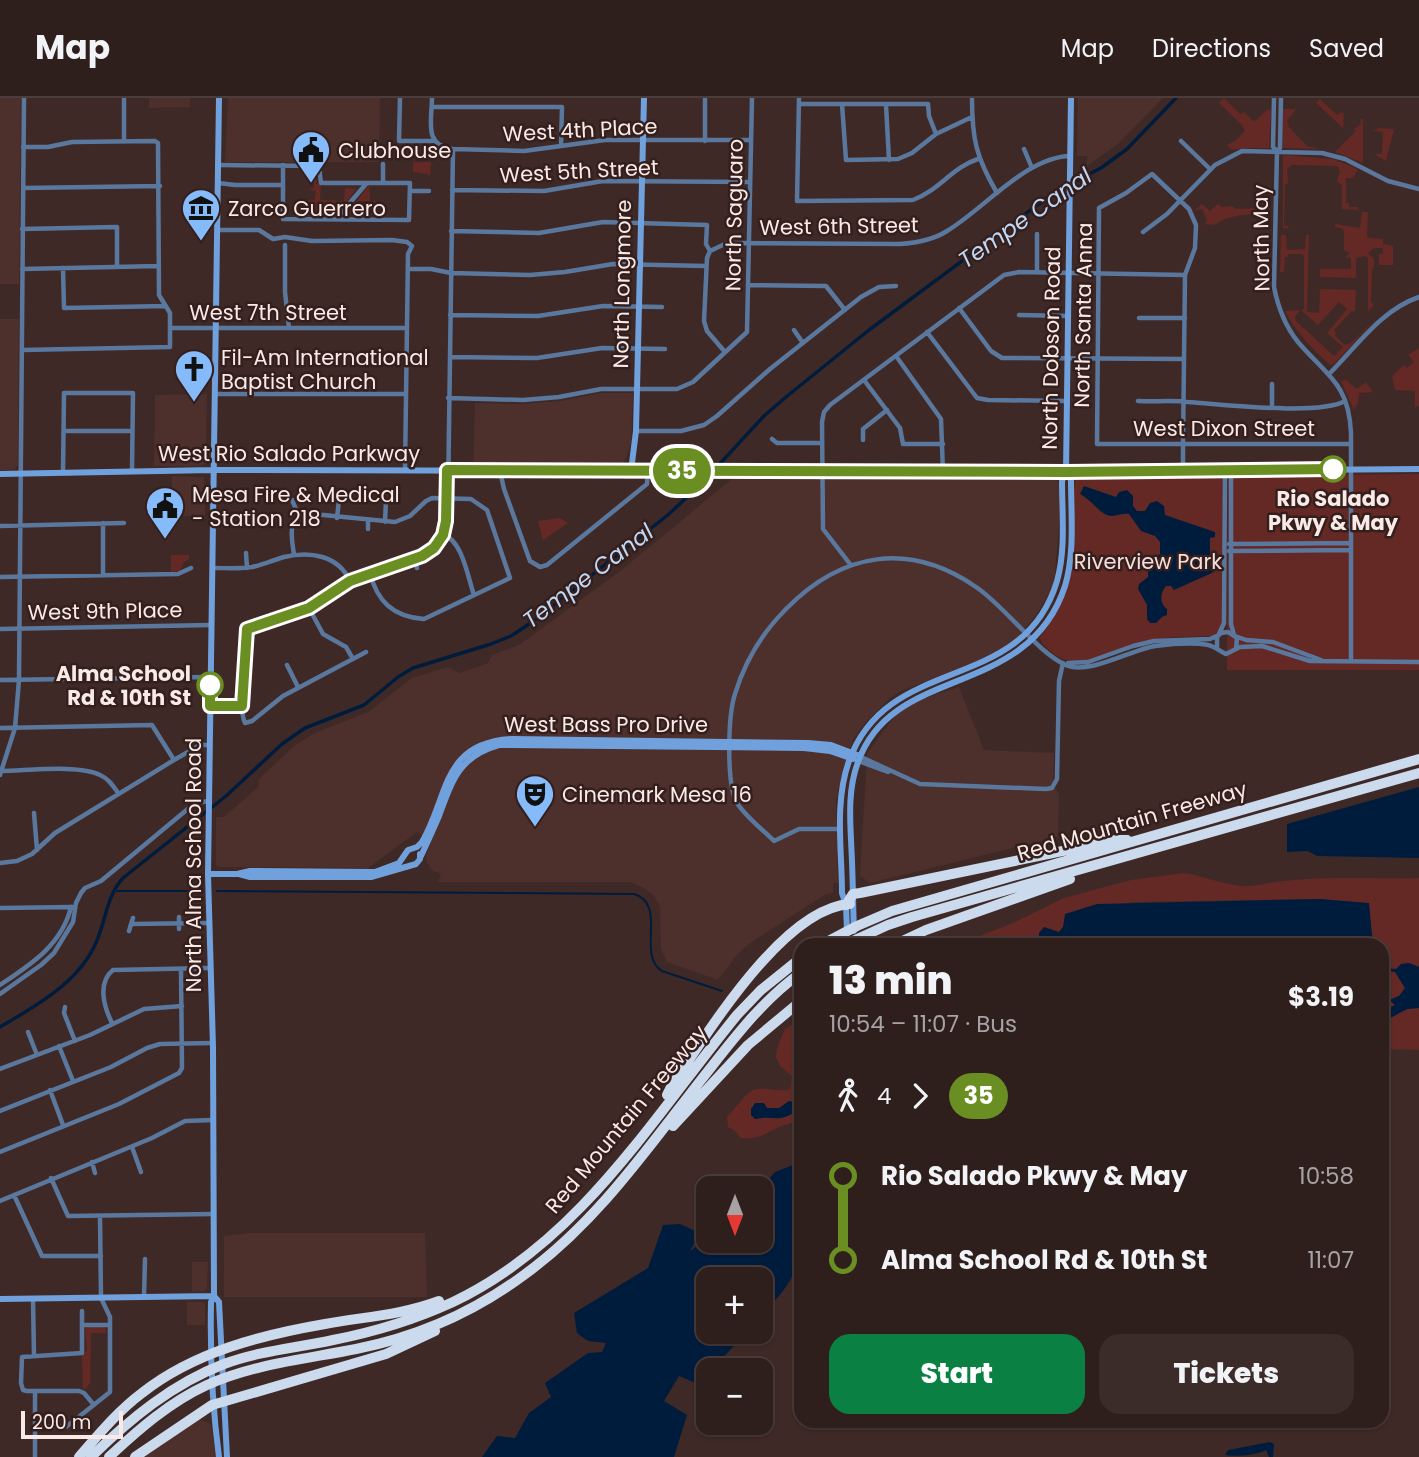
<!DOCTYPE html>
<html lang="en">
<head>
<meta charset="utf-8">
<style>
  :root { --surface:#2f1f1c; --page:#3b2c29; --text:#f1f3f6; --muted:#a7a2a3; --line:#4a3d3b; --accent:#0b8043 }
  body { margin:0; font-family:Poppins,sans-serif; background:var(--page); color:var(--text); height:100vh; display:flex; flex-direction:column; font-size:26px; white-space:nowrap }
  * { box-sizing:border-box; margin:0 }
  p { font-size:23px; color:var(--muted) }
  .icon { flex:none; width:38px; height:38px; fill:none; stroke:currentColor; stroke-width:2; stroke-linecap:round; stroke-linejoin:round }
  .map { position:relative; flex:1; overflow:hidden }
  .drawer { position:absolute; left:794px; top:840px; width:595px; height:490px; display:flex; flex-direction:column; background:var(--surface); border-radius:21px; box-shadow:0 2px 5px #0004,0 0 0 2px var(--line) }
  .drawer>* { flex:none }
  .badge { padding:0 14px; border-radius:23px; font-size:24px; line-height:46px }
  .needle { width:46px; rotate:180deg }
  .buttons { position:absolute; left:696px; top:1078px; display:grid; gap:14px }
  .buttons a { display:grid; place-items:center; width:77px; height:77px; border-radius:14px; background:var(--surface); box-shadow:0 2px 5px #0004,0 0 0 2px var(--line); font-size:35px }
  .scale { position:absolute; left:21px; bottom:18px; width:102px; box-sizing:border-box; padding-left:7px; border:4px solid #f9eae8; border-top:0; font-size:19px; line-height:24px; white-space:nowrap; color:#f9eae8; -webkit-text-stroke:5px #341f1d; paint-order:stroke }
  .map>.badge { position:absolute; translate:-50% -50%; box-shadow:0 0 0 4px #fff }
  .legs { display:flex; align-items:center; gap:10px; height:77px; padding:0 35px; font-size:23px }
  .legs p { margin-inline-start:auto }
  .summary { display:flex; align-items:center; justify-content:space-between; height:119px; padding:0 35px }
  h1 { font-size:38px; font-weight:800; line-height:52px }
  .action { display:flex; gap:14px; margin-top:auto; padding:14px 35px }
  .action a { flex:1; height:80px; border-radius:21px; background:var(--accent); color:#fff; font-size:28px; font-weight:800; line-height:80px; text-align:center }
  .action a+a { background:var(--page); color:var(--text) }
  ul { padding:0 35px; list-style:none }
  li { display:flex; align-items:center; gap:24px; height:84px; font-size:26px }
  li i { display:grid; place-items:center; width:10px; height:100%; margin:0 9px; background:currentColor }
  li i::after { content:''; width:18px; height:18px; margin:-9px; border:5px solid; border-radius:50%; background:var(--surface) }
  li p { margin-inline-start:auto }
  li:first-child i { background:linear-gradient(#0000 50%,currentColor 0) }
  li:last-child i { background:linear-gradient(currentColor 50%,#0000 0) }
  header { display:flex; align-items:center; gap:42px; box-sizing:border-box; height:98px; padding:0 35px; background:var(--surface); border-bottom:2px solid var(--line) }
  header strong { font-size:33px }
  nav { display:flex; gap:38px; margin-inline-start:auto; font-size:24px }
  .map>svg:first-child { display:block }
  .built { fill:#4d2f2c }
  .green { fill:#642924 }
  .water { fill:#001c3d }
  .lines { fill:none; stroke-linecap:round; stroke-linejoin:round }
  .stream { stroke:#001c3d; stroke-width:2 }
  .canal { stroke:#001c3d; stroke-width:3.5 }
  .street { stroke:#5a789e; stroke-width:4.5 }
  .secondary { stroke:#70a1dd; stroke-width:6 }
  .highway { stroke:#cbdaed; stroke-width:10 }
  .line-1-casing { stroke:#fff; stroke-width:16 }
  .line-1 { stroke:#6b8e23; stroke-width:10 }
  .stop-1-dot { fill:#fff; stroke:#6b8e23; stroke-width:3.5 }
  .labels { text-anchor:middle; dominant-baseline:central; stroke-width:5; stroke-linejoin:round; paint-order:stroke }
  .street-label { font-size:21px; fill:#f9eae8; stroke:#341f1d }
  .poi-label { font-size:21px; fill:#f9eae8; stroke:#341f1d; text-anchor:start }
  .stop-label { font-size:21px; font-weight:bold; fill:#f9eae8; stroke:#341f1d }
  .park-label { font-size:21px; fill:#f3dedb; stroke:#341f1d }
  .water-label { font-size:23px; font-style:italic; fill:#c0d8f6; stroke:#341f1d }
</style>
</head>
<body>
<header>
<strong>Map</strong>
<nav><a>Map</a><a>Directions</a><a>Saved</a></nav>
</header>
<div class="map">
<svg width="1419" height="1359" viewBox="0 0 1419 1359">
  <rect width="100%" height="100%" fill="#3f2926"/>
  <path class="built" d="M0 0H21L19 186H0Z
    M149 0H190V9L149 10Z
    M228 0H380L379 64H225Z
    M1078 0H1163L1118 46 1087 68V58H1077Z
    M0 221H19L18 367 14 372H0Z
    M602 295H633L631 345 623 368 473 367 475 305 519 306 561 303Z
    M207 296 206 365 202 368H154L155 297Z
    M172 378 204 379 205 418H171Z
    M733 380 1056 381 1060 386 1059 426 1055 475 1050 494 1037 516 1019 538 1007 548 983 561 901 593 889 601 864 626 853 642 842 675 836 704 838 785H833V795L826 796 750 845 736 858 718 882 667 864 661 851 660 808 653 797 642 789 629 784H438L441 776 433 773 427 765 426 757 431 744 417 734 368 770 219 769 216 767V719H224L258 689 259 681 294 648 315 635 368 614 412 580 448 569 460 575 488 565 492 557 519 547 619 474Z
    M959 589 984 652 1054 655 1053 685 1059 697 1058 739 870 785 860 778 867 656 893 620 902 612 922 601Z
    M251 1135H425L427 1199H224V1138Z
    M192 1164H208L207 1191 204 1193 192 1194Z
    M187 1204H203L205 1207V1227H187Z
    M199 1321 209 1325 212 1331 216 1359H145Z"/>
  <path class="green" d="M1224 0 1240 16 1244 14 1253 23 1256 22 1267 12H1271L1269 50H1245L1232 52 1227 47 1235 43 1245 33 1241 26 1219 5Z
    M1320 1 1337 17 1342 14 1344 16 1343 30 1316 5Z
    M1283 11H1296L1287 23 1289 26 1288 28 1307 48 1320 51 1283 50Z
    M1360 21H1363V65L1335 54 1356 33 1354 31 1361 26Z
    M1379 30 1394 31 1386 63 1374 56H1382L1383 34 1373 33Z
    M1283 57 1333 61 1358 71 1353 80H1346V105H1349V109H1358V112L1342 111V87L1337 83 1340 73 1337 68 1291 67 1287 71 1288 85 1285 87 1284 128H1289L1288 130H1283Z
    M413 64H431L430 79 428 76 413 74Z
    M306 80 316 81V86H321L320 102 344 103 345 90 356 91 335 119 334 117 308 119V116H303V103L315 102 316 93 307 91 314 90V85Z
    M369 87 370 103H359V113L373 115V103H375L377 112 374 119 373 117 349 116V119H345Z
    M1202 106 1210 113 1218 106 1222 109 1233 108 1235 111 1270 110V117C1254 114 1226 117 1214 127L1205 126 1207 123 1202 111 1194 113Z
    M1362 114H1368L1367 138 1370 140 1383 141V146L1393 148V167H1379V156H1383V150H1374L1368 155 1374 161V170L1372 171 1371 204 1374 207 1368 214V161L1366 158 1356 160V180L1320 179V171H1351V160L1345 159 1350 155 1344 152V133L1341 130 1335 129V126L1360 130Z
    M1281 137H1286L1287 152 1305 151 1306 137H1309L1307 214 1319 215 1320 191 1356 192 1355 213 1351 214 1334 232 1336 235 1335 238 1345 247C1355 245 1364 230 1372 225L1334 266 1330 267C1312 250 1296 235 1285 213L1300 212 1295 219 1296 223 1334 258 1343 249 1327 235 1347 211 1339 204 1318 227 1301 212 1304 211V158L1301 156H1288V159H1285L1284 174H1280Z
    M1419 250V308L1415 309V293L1395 292 1392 278 1404 267 1407 270 1414 264 1408 257Z
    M1346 282 1357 291 1366 284 1373 294 1359 295 1358 305 1354 312 1341 283Z
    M1419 376V572H1227L1228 378Z
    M1219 378 1223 381V523L1218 534 1211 538C1190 539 1167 538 1146 543 1115 549 1077 579 1049 552 1044 547 1041 545 1040 539 1069 501 1074 472 1074 425 1074 411 1072 394 1076 381Z
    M560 420 568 425 543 442 538 423Z
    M171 457H189V461L184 464 180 473 171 474Z
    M1184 775C1204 778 1221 786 1242 788 1257 789 1269 784 1284 783 1328 778 1375 781 1419 780V869L1409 865 1396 871 1383 870 1382 847H1373L1368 806 1320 801 1132 804 1063 829 1059 834 1039 835V847H957L1013 825 1064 800 1131 782Z
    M1382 872 1395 874 1405 890 1399 898 1390 902 1395 907 1383 913Z
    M1419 910V952L1383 951 1382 924 1407 911Z
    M801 922V1021C794 1026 787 1025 779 1029 765 1036 757 1042 741 1040L734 1032 728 1029 727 1018C736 1011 742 999 751 993 762 987 777 995 790 991L792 978 780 968 776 959 777 950 785 931Z
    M87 1229H105L107 1235H91L90 1285 85 1291H83L82 1258 87 1252 85 1232Z"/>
  <path class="water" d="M1084 388 1116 399 1119 394 1127 392 1133 398V408L1137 413H1145L1150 405 1157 403 1164 408 1165 417 1215 434V439L1210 440V468H1214V474L1174 492 1171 488H1166C1160 495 1159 505 1167 511V517L1162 519 1156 525H1150L1147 521V507L1138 491 1139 486 1148 479V466L1160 456V444L1155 438 1141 433 1129 416C1121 415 1114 420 1107 417 1100 415 1090 401 1080 396Z
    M1419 689V760L1317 758 1308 753 1287 754V726Z
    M1320 801 1369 805 1373 847H1039V835L1044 829 1059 834 1063 829 1065 816 1097 806Z
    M1409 865 1419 869V910L1407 911 1383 924V913L1395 907 1389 902 1399 898 1405 890 1395 874 1383 872V870L1396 871 1401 866Z
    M789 1003 794 1004 797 1012C780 1026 772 1017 755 1021L751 1017V1011L755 1005H764L767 1010H779Z
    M801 1064C802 1096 808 1145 794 1174 787 1191 773 1205 761 1218V1181H709V1234H747L713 1270 705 1273 698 1286 679 1278 664 1303 687 1317 674 1359H482L497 1338 515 1340 529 1315 551 1299 545 1285 588 1255 602 1254 606 1245 588 1243 577 1235 574 1215 648 1170 663 1127 680 1126 700 1135 690 1153 709 1139V1143H761V1090L775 1074Z
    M1270 1344 1274 1346 1273 1359H1269L1266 1352C1257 1357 1236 1359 1225 1357L1228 1352Z"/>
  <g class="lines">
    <path class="stream" d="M113 793H200
      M217 793 634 796C668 806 636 857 662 873L722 893"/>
    <path class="canal" d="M0 929C34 909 76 886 94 849 106 826 105 800 123 780L226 698 282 646 305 630 364 607 398 579 413 570 491 546 511 538 535 522 669 416 703 384 764 318 786 299 869 232 1055 94 1101 70 1127 51 1176 0"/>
    <path class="street" d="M400 0 399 43H434
      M799 0 797 103 913 102C938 93 953 69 978 61
      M972 0C972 41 976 59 997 95
      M1274 0 1273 49 1276 52
      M1281 0 1280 50 1277 53 1274 189C1278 209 1285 228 1298 244 1326 277 1349 285 1351 335V563
      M799 6H928L929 18 936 36
      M842 6 846 62 898 61 912 55 936 36 972 19
      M886 7 889 62
      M432 9H562L561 48
      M124 43V0
      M705 43V0
      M1181 43 1210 71
      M453 51 524 53 605 42H751
      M1024 51 1032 70
      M383 66V85
      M219 67 315 68 319 69 321 85H410L409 122 283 121V67
      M218 85 235 87H283
      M23 90 160 88
      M452 92 544 93 603 83 750 84
      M410 93H429
      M336 121 366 86
      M22 131 117 129V169
      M217 132H259L273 141 285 139 312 143 392 142 407 144 412 148 408 156 405 372
      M451 133 539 135 603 124 707 127 706 146 710 153 707 160 704 223 707 233 725 254
      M1143 134 1167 116 1215 67 1242 53 1322 55 1345 61 1388 83 1419 91
      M1037 136V174
      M285 147V194L289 230
      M710 153 727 145 900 146C916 145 933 142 947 133 984 111 1026 59 1070 58
      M63 170 64 210 166 208
      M22 171 159 168
      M408 171H431L451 175 530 177 565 174 613 166 706 168
      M748 187 826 188 845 212
      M959 210 991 253 1002 260 1184 261
      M450 217 538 218 603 208 662 209
      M1019 217 1069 218
      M1139 220H1185
      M172 230H407
      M794 232 803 245
      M927 234 977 300 988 302 1067 303
      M22 252 170 249V215L159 197 158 45 155 43 72 44 48 49H23
      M896 258 941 321 943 374
      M450 259 537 260 602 250 665 251
      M1330 275C1357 248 1381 212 1419 199
      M864 282 900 330 903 346H943
      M1272 286V309
      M215 296H405
      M448 300 523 302 559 299 601 291H677L693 284 747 234 752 0
      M1138 303C1154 304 1172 302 1188 304 1222 306 1318 318 1345 303
      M64 333H132
      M636 333H681L704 327 717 318 770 271 861 199 879 189 896 188
      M772 341 777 345H822
      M863 342V331L887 312
      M500 373 504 391 530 463 540 469 547 467 647 386 648 373
      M1183 373V346L1185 177 1195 150 1196 127 1189 111 1152 76 1126 95 1099 110 1097 346C1182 346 1266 346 1351 346
      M1231 373V526L1234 537
      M63 375 64 295H133L132 373
      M292 402 299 418
      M337 420 339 402
      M385 424 386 402
      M0 428 124 425
      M368 431V423
      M443 437C462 441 468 480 474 497
      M1229 446 1351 445
      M1229 453 1351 452
      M246 455 247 470
      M294 457C292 440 287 425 303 415L395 424 410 418 426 403 432 400 471 401 487 412 510 480 424 521C393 519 377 503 370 475
      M414 460 417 470
      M850 466 823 431 822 324 824 314 830 307 1004 177 1019 174 1185 177
      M213 470C226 470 239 471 252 469 263 467 273 462 284 459 310 453 338 457 350 483
      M103 477V425
      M0 479 178 476 191 470
      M309 510 323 536 346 549 353 561
      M0 531 211 527
      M1219 536 1224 525 1225 373
      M1235 538 1246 542 1273 544 1321 562
      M1217 550V539L1221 535 1228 534 1237 540 1236 551
      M366 554 283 598 252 623 245 625C237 609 246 552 247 531L309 510 350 483 429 454 443 437 448 400 453 51C423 48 432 22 432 0
      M1068 565 1088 564 1133 548 1154 543 1210 541 1219 537
      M287 567 298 589
      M0 582 210 579
      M210 608H242
      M0 630 152 627 174 662
      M861 659 920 686 1046 691 1052 690 1057 681 1059 583 1063 565
      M858 663 888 674
      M1 673C25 673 79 666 100 677 109 681 113 688 119 696
      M0 677 15 630 19 582 24 0
      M34 715 37 752
      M840 731H799L774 743C762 731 746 719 737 705 726 686 728 617 735 596 745 563 762 535 786 511 842 454 909 443 976 489 1006 509 1038 556 1068 568 1090 576 1131 552 1155 548 1171 546 1192 544 1208 547 1215 548 1220 554 1226 556L1240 549 1262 548 1310 563 1419 564
      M0 765 17 763 32 756 55 735 174 662 200 647H209
      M0 810 73 809
      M179 819V831
      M131 826 209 825
      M129 833 133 820
      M0 887C30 867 62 847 71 809
      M0 896 41 867 54 855 73 824 76 805 81 795 85 790 101 783 195 705 209 703
      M65 909 64 915 75 943
      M112 925C104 909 97 885 113 872L210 870
      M28 934 37 957
      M59 948 73 983
      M0 971 90 937 144 911 182 908
      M50 992 63 1027
      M0 1013 111 969 147 950 160 946 212 945
      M132 1049 141 1074
      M0 1054 119 1006 179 975 182 970 181 871
      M92 1064 95 1075
      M51 1080 68 1118 214 1116
      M14 1097 42 1158H101
      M0 1103 152 1040 185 1023 213 1022
      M144 1199 145 1161
      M33 1201 34 1258
      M82 1213V1255L22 1259 21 1285 23 1292 27 1293H79L84 1295 94 1307
      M83 1227H110
      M35 1328 66 1329 110 1294V1219L101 1200 100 1118
      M35 1359V1293"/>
    <path class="secondary" d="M219 0 208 776 213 949 214 1198 211 1204C210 1257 212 1307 219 1359
      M631 373 636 333 644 0
      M0 376 213 372 1066 374 1419 371
      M421 758C427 745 433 732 439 718 452 683 459 658 499 647L804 650 830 653 853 661
      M208 776H237L250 773 375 774 399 765 408 752 417 749 422 744C449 698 441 645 512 641L808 645 831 647 860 658
      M239 776 250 779H371L416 766 420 761V756
      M847 833 846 807 842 795C842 752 834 705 849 663 888 554 1023 598 1057 483 1066 452 1062 415 1062 383L1066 374 1071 0
      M854 833C853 810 853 787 852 764 851 730 846 696 858 664 893 565 1028 602 1065 488 1075 455 1071 416 1071 382L1066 374
      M214 1198 219 1204 227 1359
      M0 1201 214 1198"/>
    <path class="highway" d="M846 807 853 796 860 795 1116 742H1127
      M821 847 857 828 892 813 1419 661
      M844 847 888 827 912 819 1419 675
      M894 847 926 832 1070 781
      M667 997 672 987C708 935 783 810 850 806
      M673 1028 748 947 802 902
      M79 1359C99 1336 118 1313 142 1295 194 1254 261 1237 325 1226 363 1219 402 1217 439 1203
      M91 1359C130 1321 172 1286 224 1266 259 1253 296 1250 333 1242 374 1234 414 1222 453 1204 579 1144 652 1021 737 917L761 892 802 859
      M109 1359C139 1331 170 1304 207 1287 254 1266 306 1261 356 1251 417 1239 474 1214 524 1177 596 1125 647 1051 701 982 732 943 761 903 802 874
      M135 1359 212 1307 386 1256 435 1233"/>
  </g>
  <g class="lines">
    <g class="line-1-casing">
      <path id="line-1" d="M210 587V608H242L247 531 309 510 350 483 422 458 434 450 443 437 446 423 447 372 1066 374 1333 371"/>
    </g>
    <use href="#line-1" class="line-1"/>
  </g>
  <defs>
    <g id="civic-pin" transform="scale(2.0125)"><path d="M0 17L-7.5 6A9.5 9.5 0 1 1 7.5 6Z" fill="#86bbfb" stroke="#341f1d"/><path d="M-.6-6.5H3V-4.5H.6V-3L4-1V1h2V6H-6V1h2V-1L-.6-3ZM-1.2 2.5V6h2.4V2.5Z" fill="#111"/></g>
    <g id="museum-pin" transform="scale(2.0125)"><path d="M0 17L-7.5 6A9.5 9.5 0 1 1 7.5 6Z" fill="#86bbfb" stroke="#341f1d"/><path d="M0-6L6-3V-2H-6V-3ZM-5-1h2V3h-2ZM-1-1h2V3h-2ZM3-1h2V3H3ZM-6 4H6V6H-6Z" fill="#111"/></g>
    <g id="church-pin" transform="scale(2.0125)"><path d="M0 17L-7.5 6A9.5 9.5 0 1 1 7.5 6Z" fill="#86bbfb" stroke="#341f1d"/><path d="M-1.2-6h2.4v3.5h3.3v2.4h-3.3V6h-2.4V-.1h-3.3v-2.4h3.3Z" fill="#111"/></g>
    <g id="theatre-pin" transform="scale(2.0125)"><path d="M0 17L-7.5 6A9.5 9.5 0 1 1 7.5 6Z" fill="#86bbfb" stroke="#341f1d"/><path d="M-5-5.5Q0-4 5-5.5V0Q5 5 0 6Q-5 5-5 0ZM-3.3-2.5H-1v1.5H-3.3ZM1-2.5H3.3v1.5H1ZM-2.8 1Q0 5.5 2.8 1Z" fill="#111"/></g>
  </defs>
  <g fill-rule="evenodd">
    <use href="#civic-pin" x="311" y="52"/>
    <use href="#museum-pin" x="201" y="110"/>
    <use href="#church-pin" x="194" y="271"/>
    <use href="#civic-pin" x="165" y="408"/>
    <use href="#theatre-pin" x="535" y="696"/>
  </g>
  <g class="stop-1-dot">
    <circle cx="1333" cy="371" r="12"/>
    <circle cx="210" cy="587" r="12"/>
  </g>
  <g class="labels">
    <g class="street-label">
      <text transform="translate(580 32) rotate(-3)">West 4th Place</text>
      <text transform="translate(579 73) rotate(-3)">West 5th Street</text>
      <text transform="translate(734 117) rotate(-89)">North Saguaro</text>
      <text transform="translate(839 128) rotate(-1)">West 6th Street</text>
      <text transform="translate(1261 140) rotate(-91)">North May</text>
      <text transform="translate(622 186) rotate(-89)">North Longmore</text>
      <text x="268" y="214">West 7th Street</text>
      <text transform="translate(1083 217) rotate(-89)">North Santa Anna</text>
      <text transform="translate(1051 250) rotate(-89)">North Dobson Road</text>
      <text x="1224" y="330">West Dixon Street</text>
      <text x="289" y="355">West Rio Salado Parkway</text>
      <text transform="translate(105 513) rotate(-1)">West 9th Place</text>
      <text x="606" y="626">West Bass Pro Drive</text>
      <text transform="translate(1132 723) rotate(-16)">Red Mountain Freeway</text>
      <text transform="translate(193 767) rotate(-90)">North Alma School Road</text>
      <text transform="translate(626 1021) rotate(-50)">Red Mountain Freeway</text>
    </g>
    <g class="poi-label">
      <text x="338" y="52">Clubhouse</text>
      <text x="228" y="110">Zarco Guerrero</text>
      <text x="221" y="259">Fil-Am International<tspan x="221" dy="24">Baptist Church</tspan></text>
      <text x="192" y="396">Mesa Fire &amp; Medical<tspan x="192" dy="24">- Station 218</tspan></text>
      <text x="562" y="696">Cinemark Mesa 16</text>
    </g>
    <g class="stop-label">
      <text x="1333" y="400">Rio Salado<tspan x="1333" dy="24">Pkwy &amp; May</tspan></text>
      <text x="191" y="575" text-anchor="end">Alma School<tspan x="191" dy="24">Rd &amp; 10th St</tspan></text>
    </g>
    <g class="park-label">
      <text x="1148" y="463">Riverview Park</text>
    </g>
    <g class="water-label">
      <text transform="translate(1025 120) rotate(-35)">Tempe Canal</text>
      <text transform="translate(588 478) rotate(-37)">Tempe Canal</text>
    </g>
  </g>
</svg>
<div class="buttons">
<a><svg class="needle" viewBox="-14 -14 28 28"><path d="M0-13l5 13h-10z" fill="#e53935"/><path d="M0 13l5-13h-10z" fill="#a7a2a3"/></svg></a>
<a>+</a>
<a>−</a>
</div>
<div class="scale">200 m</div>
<b class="badge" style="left:682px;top:373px;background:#6b8e23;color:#fff">35</b>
<section class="drawer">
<div class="summary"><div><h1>13 min</h1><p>10:54 – 11:07 · Bus</p></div><b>$3.19</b></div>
<div class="legs"><svg class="icon" aria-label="walk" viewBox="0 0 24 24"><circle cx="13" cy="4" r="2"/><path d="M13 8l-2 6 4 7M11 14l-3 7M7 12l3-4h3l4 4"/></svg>4<svg class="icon" aria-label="forward" viewBox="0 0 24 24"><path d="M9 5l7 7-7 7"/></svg><b class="badge" style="background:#6b8e23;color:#fff">35</b></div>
<ul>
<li><i style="color:#6b8e23"></i><b>Rio Salado Pkwy &amp; May</b><p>10:58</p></li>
<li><i style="color:#6b8e23"></i><b>Alma School Rd &amp; 10th St</b><p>11:07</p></li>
</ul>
<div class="action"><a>Start</a><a>Tickets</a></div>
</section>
</div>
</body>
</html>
